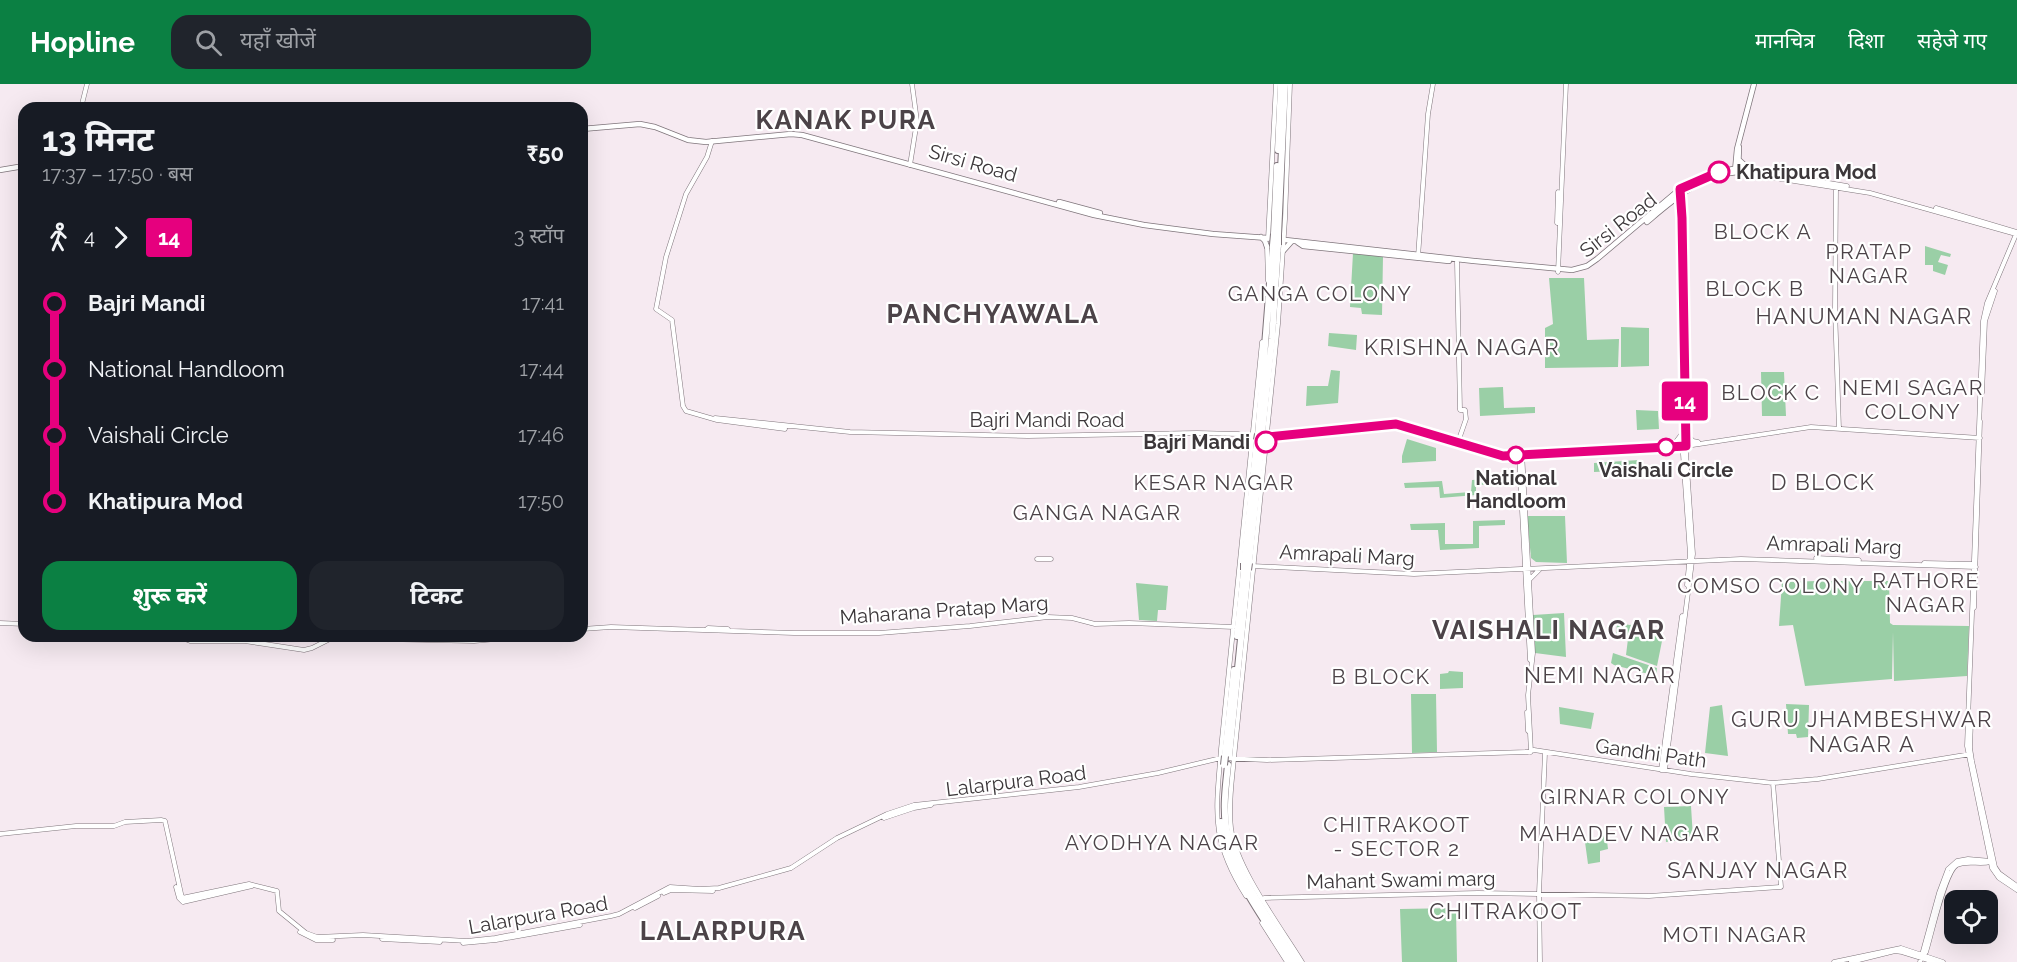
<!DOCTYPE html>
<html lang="hi">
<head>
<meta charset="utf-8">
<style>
  :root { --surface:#171b24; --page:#20242c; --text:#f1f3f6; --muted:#9ea1a6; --accent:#0b8043 }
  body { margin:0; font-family:Raleway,"Noto Sans Devanagari",sans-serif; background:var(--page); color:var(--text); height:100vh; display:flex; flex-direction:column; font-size:22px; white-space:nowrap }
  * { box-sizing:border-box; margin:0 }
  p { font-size:20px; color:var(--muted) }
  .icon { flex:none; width:33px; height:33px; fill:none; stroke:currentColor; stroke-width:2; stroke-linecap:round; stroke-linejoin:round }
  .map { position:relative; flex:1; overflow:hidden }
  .sheet { position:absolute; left:18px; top:18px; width:570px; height:540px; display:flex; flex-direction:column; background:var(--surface); border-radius:18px; box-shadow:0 6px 24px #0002 }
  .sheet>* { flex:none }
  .badge { padding:0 12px; border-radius:4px; font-size:21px; line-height:39px }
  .controls { position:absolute; left:1944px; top:806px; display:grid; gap:12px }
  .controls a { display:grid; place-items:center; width:54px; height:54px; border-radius:12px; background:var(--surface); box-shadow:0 6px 24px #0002; font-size:30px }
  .map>.badge { position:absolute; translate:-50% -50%; box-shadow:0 0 0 3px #fff }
  .legs { display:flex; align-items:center; gap:9px; height:66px; padding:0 24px; font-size:20px }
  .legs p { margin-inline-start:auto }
  .overview { display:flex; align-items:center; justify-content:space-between; height:102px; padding:0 24px }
  h1 { font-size:33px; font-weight:700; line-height:45px }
  .button { display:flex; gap:12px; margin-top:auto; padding:12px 24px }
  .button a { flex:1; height:69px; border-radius:18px; background:var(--accent); color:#fff; font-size:24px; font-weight:700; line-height:69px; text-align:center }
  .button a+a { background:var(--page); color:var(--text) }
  ul { padding:0 24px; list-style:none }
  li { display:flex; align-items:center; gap:21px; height:66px; font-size:22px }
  li i { display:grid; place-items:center; width:9px; height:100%; margin:0 8px; background:currentColor }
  li i::after { content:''; width:15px; height:15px; margin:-8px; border:4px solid; border-radius:50%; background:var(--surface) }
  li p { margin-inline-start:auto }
  li:first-child i { background:linear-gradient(#0000 50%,currentColor 0) }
  li:last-child i { background:linear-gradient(currentColor 50%,#0000 0) }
  header { display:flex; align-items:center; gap:36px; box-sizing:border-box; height:84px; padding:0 30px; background:var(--accent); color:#fff }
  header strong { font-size:28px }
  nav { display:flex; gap:33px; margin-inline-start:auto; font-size:21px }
  .search { width:420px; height:54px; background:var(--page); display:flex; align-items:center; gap:15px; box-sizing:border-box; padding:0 21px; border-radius:18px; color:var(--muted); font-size:22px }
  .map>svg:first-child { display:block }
  .green { fill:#9acfa6 }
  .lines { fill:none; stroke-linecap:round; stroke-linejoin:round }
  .tertiary-casing { stroke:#7f757b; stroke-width:5 }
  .secondary-casing { stroke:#7f757b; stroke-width:6 }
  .trunk-casing { stroke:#7f757b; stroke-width:8 }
  .tertiary { stroke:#fff; stroke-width:4 }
  .secondary { stroke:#fff; stroke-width:4.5 }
  .trunk { stroke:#fff; stroke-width:6 }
  .trunk-bridge-casing { stroke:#7f757b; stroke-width:8; stroke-linecap:butt }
  .trunk-bridge { stroke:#fff; stroke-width:6 }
  .line-1-casing { stroke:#fff; stroke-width:14 }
  .line-1 { stroke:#e6007e; stroke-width:9 }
  .stop-1-dot { fill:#fff; stroke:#e6007e; stroke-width:3 }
  .labels { text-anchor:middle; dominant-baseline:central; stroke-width:4.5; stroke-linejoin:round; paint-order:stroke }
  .street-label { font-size:20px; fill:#3c373a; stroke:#fff }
  .stop-label { font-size:20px; font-weight:bold; fill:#3c373a; stroke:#fff }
  .neighbourhood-label { font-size:21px; letter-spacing:1.5px; fill:#4c4348; stroke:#fff }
  .quarter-label { font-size:22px; letter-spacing:1.5px; fill:#4c4348; stroke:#fff }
  .district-label { font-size:26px; font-weight:bold; letter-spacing:1.5px; fill:#4c4348; stroke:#fff }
</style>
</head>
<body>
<header>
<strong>Hopline</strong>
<div class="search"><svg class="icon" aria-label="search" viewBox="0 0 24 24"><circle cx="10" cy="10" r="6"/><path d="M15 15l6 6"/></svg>यहाँ खोजें</div>
<nav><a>मानचित्र</a><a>दिशा</a><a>सहेजे गए</a></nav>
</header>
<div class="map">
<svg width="2017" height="878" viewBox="0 0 2017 878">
  <rect width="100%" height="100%" fill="#f6eaf1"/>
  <path class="green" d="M1925 162 1951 170 1950 173 1941 171 1938 178 1948 181 1945 191 1933 187V181H1925Z
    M1353 169 1383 172 1382 231 1362 230 1361 224 1350 223Z
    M1549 194H1584L1587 256 1619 255 1618 283 1545 284V244L1553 240Z
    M1621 243 1649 244V282L1621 283Z
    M1329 249 1357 251 1356 266 1328 262Z
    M1331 286 1340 287 1338 319 1306 322 1307 302H1328Z
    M1761 288H1784L1786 332H1762Z
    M1503 303 1504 324 1535 323V329L1480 332 1479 304Z
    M1636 326 1658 327 1659 345 1637 346Z
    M1407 355 1436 364V377L1402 379V372Z
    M1639 376V386L1594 388V379Z
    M1501 394V400L1476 401V411L1440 414 1439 403 1405 404 1404 399 1442 397 1444 410 1471 408 1472 396Z
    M1527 432H1565L1567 479 1536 478 1531 474Z
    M1505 436V441L1479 442V464L1440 466 1438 446H1411L1410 440 1445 439V460H1473V437Z
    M1818 497H1889L1890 539 1893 541 1969 542 1967 592 1894 597 1893 548 1892 595 1805 602 1793 541 1779 542 1782 498Z
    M1136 499 1168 502 1166 526H1158L1157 537 1139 536Z
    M1564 529 1566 573 1535 569 1533 531Z
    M1617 539 1630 541 1634 540 1637 544 1638 550 1663 552 1657 582 1626 571 1628 555 1616 553Z
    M1613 569 1657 584 1656 592 1614 581 1611 579Z
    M1449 587 1463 588V604L1440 605V590L1448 589Z
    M1411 610H1436L1437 668 1412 669Z
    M1786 620 1809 621 1808 653 1797 654 1796 650H1788Z
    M1722 621 1728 672 1705 669 1710 623Z
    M1559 623 1594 629 1591 645 1560 640Z
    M1691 722 1693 754 1666 758 1664 723Z
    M1606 749 1608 765 1600 767V778L1588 780 1585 758 1600 756V750Z
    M1456 824 1457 878H1402L1400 825Z"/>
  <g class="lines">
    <g class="tertiary-casing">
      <path id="tertiary" d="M1290 0 1285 135 1278 240 1234 674C1232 697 1228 721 1231 744 1236 784 1280 842 1302 878
        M81 24 87 0
        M712 57 707 73 686 110 666 173 656 225 672 236 683 322 686 327 717 336 785 345
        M910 81 917 37 912 0
        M1738 84 1847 102
        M1738 88 1870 109 2016 150
        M1836 103 1835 225 1839 345
        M1678 113 1680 168
        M1936 124 2017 148
        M1557 139 1558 108
        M2017 148 1987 219 1983 237 1967 662 1992 784 1999 794 2017 806
        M1268 155 1276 0
        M1267 162 1268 197
        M1418 173 1428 30 1433 0
        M1457 178 1460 326H1465L1466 335 1458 358
        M1558 188 1566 0
        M1982 309 1985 237 1995 207
        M1683 332V370L1690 470 1687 501
        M715 334 850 348 1028 352 1197 349 1238 350 1255 354 1396 340 1503 372 1686 362 1811 343 1980 354
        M1687 351 1693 357 1698 358
        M1670 360 1675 359 1681 351
        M1522 369 1533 569 1528 611 1531 668
        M1519 370 1530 576
        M1816 474 1859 476
        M1037 475H1051
        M1924 479 1973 480
        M1253 482 1414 490 1741 475 1976 483
        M1529 496 1540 485
        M1974 524 1980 337
        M0 539 24 540
        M582 545 611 543 794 549H879L970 542 1048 533 1072 534 1095 540 1129 539 1234 543
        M706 546 708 544 728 545
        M143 552 185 555 190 557H245L304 566 312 564 332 554 474 557 529 552
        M1527 628 1528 647
        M1971 637 1970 664 1972 677 1995 783 1999 789 2017 802
        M1661 686 1682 532
        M1665 686 1693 470 1685 355 1681 110
        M884 734 914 724 931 721
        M0 750 76 742H114L125 738 161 736 165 737 182 814 249 800 277 807 279 827 306 849 317 853 363 851 467 857 495 854 611 832 619 830 670 803 700 805 719 804 791 784 837 754 887 730 914 721 1079 703 1158 689 1221 674 1267 676 1528 668 1534 666 1691 690 1773 699 1818 695 1971 670
        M176 803 179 814 183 818 252 802
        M664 809 671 806 713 807
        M1246 812C1210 755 1216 729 1221 665L1262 258
        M1264 814 1478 809 1649 812 1781 803 1773 699
        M635 824 658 812
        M1262 839 1287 878
        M300 848 316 856H333
        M382 855 440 858
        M463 859 496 856 580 841
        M1924 871 1926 868C1931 853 1945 787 1957 781 1967 776 1980 781 1990 778
        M1540 878 1539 809 1545 669
        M1834 878 1901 864 1943 878
        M1851 878 1895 867 1902 868 1934 878
        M1920 878 1939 809 1948 785 1957 777 1968 775 1991 777"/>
    </g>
    <g class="secondary-casing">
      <path id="secondary" d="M582 45 640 40 655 43 688 56 706 58 791 50 802 51 1094 131 1144 141 1213 150 1268 154 1474 177 1572 186 1587 182 1597 175 1680 105 1713 89 1738 84
        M1739 76 1751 87
        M0 86 24 82
        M1735 87 1737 65 1754 0
        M1059 118 1100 129
        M1647 138C1673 116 1702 90 1738 88L1739 63
        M1261 153 1265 157 1267 163
        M1297 158 1303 162 1449 177
        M1283 167 1292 157"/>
    </g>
    <g class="trunk-casing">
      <path id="trunk" d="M1278 66 1281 0
        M1274 150 1277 82
        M1278 151 1285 0
        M1258 350 1273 161
        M1262 350 1272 255 1278 161
        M1244 479 1257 356
        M1249 479 1262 356
        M1237 552 1244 486
        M1225 671 1234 586
        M1229 673 1248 486
        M1228 681C1226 701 1223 721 1226 742 1233 788 1272 838 1297 878
        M1221 738C1226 786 1266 838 1292 878"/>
    </g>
    <use href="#tertiary" class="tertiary"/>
    <use href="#secondary" class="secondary"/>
    <use href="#trunk" class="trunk"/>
    <g class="trunk-bridge-casing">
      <path id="trunk-bridge" d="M1273 161 1274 150
        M1278 161V151
        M1257 356 1258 350
        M1262 356V350
        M1244 486V479
        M1248 486 1249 479
        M1224 681 1225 672"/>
    </g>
    <use href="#trunk-bridge" class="trunk-bridge"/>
  </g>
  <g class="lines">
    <g class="line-1-casing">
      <path id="line-1" d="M1266 358 1267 353 1396 340 1503 372 1686 362 1682 134 1680 105 1719 88"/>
    </g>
    <use href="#line-1" class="line-1"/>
  </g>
  <g class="stop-1-dot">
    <circle cx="1719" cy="88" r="10"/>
    <circle cx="1266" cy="358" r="10"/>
    <circle cx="1666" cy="363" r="8"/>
    <circle cx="1516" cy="371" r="8"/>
  </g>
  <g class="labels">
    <g class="street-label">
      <text transform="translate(973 79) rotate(16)">Sirsi Road</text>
      <text transform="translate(1618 141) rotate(-38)">Sirsi Road</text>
      <text x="1047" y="336">Bajri Mandi Road</text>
      <text transform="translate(1834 461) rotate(2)">Amrapali Marg</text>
      <text transform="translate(1347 471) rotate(3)">Amrapali Marg</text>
      <text transform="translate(944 526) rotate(-4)">Maharana Pratap Marg</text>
      <text transform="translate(1651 669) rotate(8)">Gandhi Path</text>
      <text transform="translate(1016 697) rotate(-7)">Lalarpura Road</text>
      <text transform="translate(1401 796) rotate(-1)">Mahant Swami marg</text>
      <text transform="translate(538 831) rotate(-10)">Lalarpura Road</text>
    </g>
    <g class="stop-label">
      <text x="1736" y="88" text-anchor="start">Khatipura Mod</text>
      <text x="1250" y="358" text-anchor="end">Bajri Mandi</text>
      <text x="1666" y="386">Vaishali Circle</text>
      <text x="1516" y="394">National<tspan x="1516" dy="23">Handloom</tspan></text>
    </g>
    <g class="neighbourhood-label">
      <text x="1763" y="147">BLOCK A</text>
      <text x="1869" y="167">PRATAP<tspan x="1869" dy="24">NAGAR</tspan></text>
      <text x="1755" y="204">BLOCK B</text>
      <text x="1320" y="209">GANGA COLONY</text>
      <text x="1913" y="303">NEMI SAGAR<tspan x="1913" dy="24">COLONY</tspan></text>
      <text x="1771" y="308">BLOCK C</text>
      <text x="1214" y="398">KESAR NAGAR</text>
      <text x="1097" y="428">GANGA NAGAR</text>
      <text x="1926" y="496">RATHORE<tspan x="1926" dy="24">NAGAR</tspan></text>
      <text x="1771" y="501">COMSO COLONY</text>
      <text x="1381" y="592">B BLOCK</text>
      <text x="1635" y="712">GIRNAR COLONY</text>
      <text x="1397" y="740">CHITRAKOOT<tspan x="1397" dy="24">- SECTOR 2</tspan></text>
      <text x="1620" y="749">MAHADEV NAGAR</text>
      <text x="1162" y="758">AYODHYA NAGAR</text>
      <text x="1735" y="850">MOTI NAGAR</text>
    </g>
    <g class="quarter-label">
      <text x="1864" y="232">HANUMAN NAGAR</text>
      <text x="1462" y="263">KRISHNA NAGAR</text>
      <text x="1823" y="398">D BLOCK</text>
      <text x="1600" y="591">NEMI NAGAR</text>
      <text x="1862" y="635">GURU JHAMBESHWAR<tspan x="1862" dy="25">NAGAR A</tspan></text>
      <text x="1758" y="786">SANJAY NAGAR</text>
      <text x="1506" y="827">CHITRAKOOT</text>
    </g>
    <g class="district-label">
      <text x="846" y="36">KANAK PURA</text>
      <text x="993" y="230">PANCHYAWALA</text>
      <text x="1549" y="546">VAISHALI NAGAR</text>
      <text x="723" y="847">LALARPURA</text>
    </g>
  </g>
</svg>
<div class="controls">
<a><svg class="icon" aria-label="locate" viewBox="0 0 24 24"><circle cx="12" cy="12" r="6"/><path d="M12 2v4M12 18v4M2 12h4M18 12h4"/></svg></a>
</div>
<b class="badge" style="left:1685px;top:317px;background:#e6007e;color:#fff">14</b>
<section class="sheet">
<div class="overview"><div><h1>13 मिनट</h1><p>17:37 – 17:50 · बस</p></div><b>₹50</b></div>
<div class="legs"><svg class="icon" aria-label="walk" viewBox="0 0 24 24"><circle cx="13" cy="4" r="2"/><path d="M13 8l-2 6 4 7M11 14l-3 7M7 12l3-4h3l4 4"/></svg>4<svg class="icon" aria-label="forward" viewBox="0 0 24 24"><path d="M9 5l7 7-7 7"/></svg><b class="badge" style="background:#e6007e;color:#fff">14</b><p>3 स्टॉप</p></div>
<ul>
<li><i style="color:#e6007e"></i><b>Bajri Mandi</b><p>17:41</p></li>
<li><i style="color:#e6007e"></i><span>National Handloom</span><p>17:44</p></li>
<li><i style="color:#e6007e"></i><span>Vaishali Circle</span><p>17:46</p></li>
<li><i style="color:#e6007e"></i><b>Khatipura Mod</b><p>17:50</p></li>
</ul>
<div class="button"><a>शुरू करें</a><a>टिकट</a></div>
</section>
</div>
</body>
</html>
